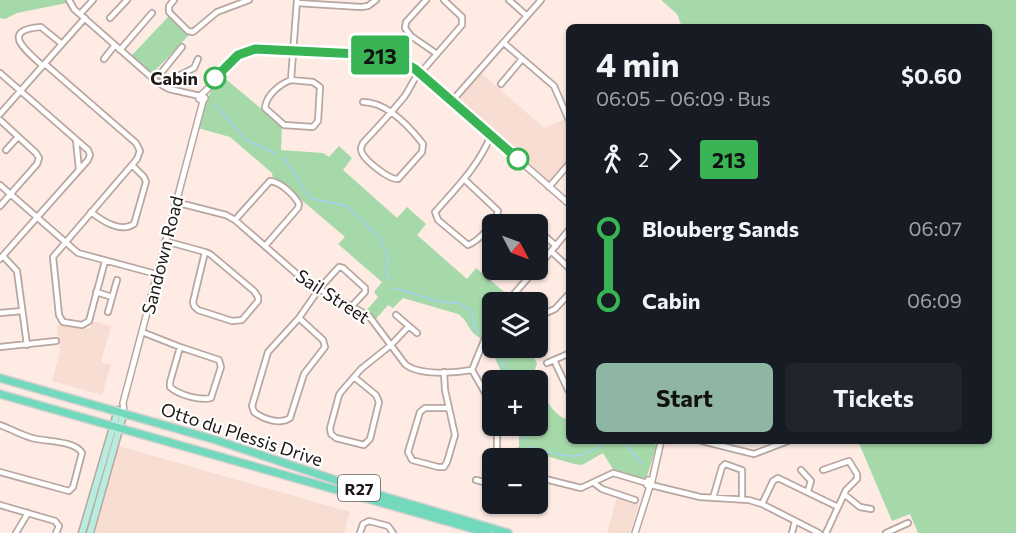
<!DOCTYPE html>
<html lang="en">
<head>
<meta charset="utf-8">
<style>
  :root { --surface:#171b24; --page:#20242c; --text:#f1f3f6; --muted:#9ea1a6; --accent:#8eb6a3 }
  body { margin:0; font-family:Commissioner,sans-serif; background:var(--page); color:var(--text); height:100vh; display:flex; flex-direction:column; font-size:22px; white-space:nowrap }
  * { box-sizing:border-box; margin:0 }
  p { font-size:20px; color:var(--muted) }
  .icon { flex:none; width:33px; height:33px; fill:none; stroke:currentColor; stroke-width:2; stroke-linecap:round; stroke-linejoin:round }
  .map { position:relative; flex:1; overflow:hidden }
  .side { position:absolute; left:566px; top:24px; width:426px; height:420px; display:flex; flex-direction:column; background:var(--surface); border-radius:9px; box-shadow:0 2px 4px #0004 }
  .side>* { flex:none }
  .badge { padding:0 12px; border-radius:4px; font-size:21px; line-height:39px }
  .needle { width:39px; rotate:131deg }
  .tools { position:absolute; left:482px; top:214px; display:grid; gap:12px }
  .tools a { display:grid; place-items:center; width:66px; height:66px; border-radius:9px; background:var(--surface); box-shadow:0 2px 4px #0004; font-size:30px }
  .map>.badge { position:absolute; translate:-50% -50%; box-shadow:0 0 0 3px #fff }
  .legs { display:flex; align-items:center; gap:9px; height:66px; padding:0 30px; font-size:20px }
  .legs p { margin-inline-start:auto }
  .head { display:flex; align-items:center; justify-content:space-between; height:102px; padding:0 30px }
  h1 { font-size:33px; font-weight:700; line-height:45px }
  .cta { display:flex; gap:12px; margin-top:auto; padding:12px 30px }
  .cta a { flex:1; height:69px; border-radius:9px; background:var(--accent); color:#111; font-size:24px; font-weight:700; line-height:69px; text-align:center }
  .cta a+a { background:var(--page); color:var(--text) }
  ul { padding:0 30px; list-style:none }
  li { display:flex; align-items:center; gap:21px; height:72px; font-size:22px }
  li i { display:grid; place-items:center; width:9px; height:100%; margin:0 8px; background:currentColor }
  li i::after { content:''; width:15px; height:15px; margin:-8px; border:4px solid; border-radius:50%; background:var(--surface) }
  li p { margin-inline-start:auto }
  li:first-child i { background:linear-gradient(#0000 50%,currentColor 0) }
  li:last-child i { background:linear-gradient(currentColor 50%,#0000 0) }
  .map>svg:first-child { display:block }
  .built { fill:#f8ddd3 }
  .green { fill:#a5d9a9 }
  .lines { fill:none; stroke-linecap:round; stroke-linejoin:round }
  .stream { stroke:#a3d3f5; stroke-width:1.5 }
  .minor-casing { stroke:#b8a6a0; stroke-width:8 }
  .tertiary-casing { stroke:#b8a6a0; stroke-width:8 }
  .secondary-casing { stroke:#b8a6a0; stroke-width:9 }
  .primary-casing { stroke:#d2d1d0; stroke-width:10 }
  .minor { stroke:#fff; stroke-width:4.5 }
  .tertiary { stroke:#fff; stroke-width:5 }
  .secondary { stroke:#b8ecde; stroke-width:6 }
  .primary { stroke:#72d9bc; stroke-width:7 }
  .line-1-casing { stroke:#fff; stroke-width:14 }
  .line-1 { stroke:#38b454; stroke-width:9 }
  .stop-1-dot { fill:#fff; stroke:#38b454; stroke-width:3 }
  .labels { text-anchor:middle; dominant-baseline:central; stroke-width:4.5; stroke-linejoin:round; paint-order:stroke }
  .shield { fill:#fff; stroke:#615d5b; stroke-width:1.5 }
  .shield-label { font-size:16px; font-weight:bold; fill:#1d1715 }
  .stop-label { font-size:18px; font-weight:bold; fill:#1d1715; stroke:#fff; text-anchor:end }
  .street-label { font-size:18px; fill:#1d1715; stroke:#fff }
</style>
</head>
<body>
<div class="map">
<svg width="1016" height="533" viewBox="0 0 1016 533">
  <rect width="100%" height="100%" fill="#feebe4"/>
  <path class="built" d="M479 71 544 128 568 118V164L549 186 452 101Z
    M92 321 111 326 101 362 111 365 102 395 52 381 60 352 57 325 90 329Z
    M119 446 350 512 344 533H95Z
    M617 497 639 503 630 533H607Z"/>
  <path class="green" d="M0 0H66L67 3 17 13 5 19 0 18Z
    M661 0H1016V533H918L910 514 892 521 858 441H988V27H682L677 14Z
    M169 16 189 34 188 36 152 74 131 56Z
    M222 76 282 126 281 150 323 153 329 157 339 146 352 158 343 170 397 218 407 207 426 224 417 235 467 279 476 268 508 295 501 303H492V314L483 339C468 334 470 322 458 314L403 298 393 308 388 305 375 320 366 311 378 297 374 292 382 282 338 244 345 237 278 180 273 179 272 173 230 137 198 128C203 108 208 92 222 76Z
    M492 331V348H530L537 364 534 372C543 390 548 413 568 420V441H643L657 445 647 476 642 479 614 471 603 453 582 465 574 464 522 449 515 459H499L498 453 519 447V426H537V381H505L488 342Z"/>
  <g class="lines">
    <path class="stream" d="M215 104 245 139 276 154
      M283 157 296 176 305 192 313 199 347 206 378 236 387 252 388 259 386 273 389 280
      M394 288 440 302 459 303 471 311 475 328 479 333
      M496 348 498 356 513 381
      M523 426 525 440
      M623 441 642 464
      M530 447C563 455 577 465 606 441"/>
    <g class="minor-casing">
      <path id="minor" d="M69 0 74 9 158 83 169 89 200 96
        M174 0 169 6V12L188 31 193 32 217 12 249 0
        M426 0 406 22 405 28 411 36 437 54
        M509 0 527 16
        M297 3 361 7 368 6 376 0
        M80 14 93 0
        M110 18 127 0
        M504 43 554 86 568 118
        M120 50 152 13
        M104 59 115 45
        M45 64 136 143 140 151 137 159 53 257 59 315 63 322 82 325 89 321 105 261
        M43 66C25 50 0 30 41 27L62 44
        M0 73 88 150 90 155 88 160 0 259
        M291 80C280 84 266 95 265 108L284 125 313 127 318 121 320 87 313 82 291 80 297 0
        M174 83 163 78 161 73 182 47
        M501 84 522 59
        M173 85 178 76 194 68 198 59
        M452 101 541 0
        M363 102C386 102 409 126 423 144L422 152 398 179C389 180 366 161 362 153 360 148 361 148 363 143 377 128 391 113 404 97 411 88 413 77 423 70L462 25V17L444 0
        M0 114 85 18
        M0 120 36 153 39 158 37 164 0 206
        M76 140 79 170
        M6 150 18 137
        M464 179 498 211C496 222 479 241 468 245L438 220 435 212 437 210C458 186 479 165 491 135
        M0 185 78 253 156 274
        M549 187 568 165
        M175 202 226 215 235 220 306 282 369 316 405 364C419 376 454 373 472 370L492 321
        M91 212C102 221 121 233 134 224L146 182 144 177 132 165
        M235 220 270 181C281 182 294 195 299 204L298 208 265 246
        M537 229 556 246
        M165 241 205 252 210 254 254 291 258 297V301L242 320 232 321 198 310 194 306 193 302 205 252
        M551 251 568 267
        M3 256 17 271 27 345
        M537 268 568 231
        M489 277 495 270
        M96 292 112 297
        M506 303 535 270
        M108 312 117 280
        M0 313 22 311
        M396 315 417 333
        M537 317 555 309 568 295
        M299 318 323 340 325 347 304 374 290 418C280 425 263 419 254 412L252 406 268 352 299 318 319 289 339 267 343 268 365 288V292L352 306
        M142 332 180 347 219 360 221 367 211 398C200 401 179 395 170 387V382L180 347
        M0 347 56 341
        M554 360 568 390
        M547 363 568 354
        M472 370 492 405
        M444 372 445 390 455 435 447 462 444 467H438L412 460 408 452 420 412 425 408H448
        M354 377 376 395 379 402 370 439 364 445 336 438 331 434 330 428 339 395 341 392 361 369 391 345 409 326
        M0 425C11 429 21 435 32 438 45 442 75 440 82 453L73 487 69 491 0 472
        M702 441 754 454 788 441
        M497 459V426
        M801 470 811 481 808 491
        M823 470 849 461 857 474V479L846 490 826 533
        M537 477 581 488 613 473 647 483
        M476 480 492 484
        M594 483 602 489 635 500
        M651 485 700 497 749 500 762 504 819 533
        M844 494 860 507 871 509
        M713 498 722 467 725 464 742 470V499
        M762 504 773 481 778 478 838 507
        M0 505 55 521 59 526 56 533
        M515 508 516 504
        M16 533 28 513
        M360 533 363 524 369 521 388 526 393 533
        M792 533 795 521
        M886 533 908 523"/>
    </g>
    <g class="tertiary-casing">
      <path id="tertiary" d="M201 95C227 73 228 47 270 49L386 56 401 61 415 69 568 203
        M201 95 205 98 203 101 199 99Z
        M124 412 123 403 203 101
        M648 480 652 481 651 485H647Z
        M652 481 661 441
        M635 533 650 486"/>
    </g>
    <g class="secondary-casing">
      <path id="secondary" d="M82 533 118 410
        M90 533 124 412"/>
    </g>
    <g class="primary-casing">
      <path id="primary" d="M0 378 216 440 386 497 508 533
        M0 394 488 533"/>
    </g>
    <use href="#minor" class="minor"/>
    <use href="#tertiary" class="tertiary"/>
    <use href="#secondary" class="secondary"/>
    <use href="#primary" class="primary"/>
  </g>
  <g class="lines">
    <g class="line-1-casing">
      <path id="line-1" d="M215 78 238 55 255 49 380 55 401 61 415 69 518 159"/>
    </g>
    <use href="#line-1" class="line-1"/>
  </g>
  <g class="stop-1-dot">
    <circle cx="215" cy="78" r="10"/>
    <circle cx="518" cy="159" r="10"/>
  </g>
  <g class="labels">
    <rect class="shield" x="338" y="475" width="42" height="26" rx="4.5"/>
    <g class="shield-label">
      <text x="359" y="488">R27</text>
    </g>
    <g class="stop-label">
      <text x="198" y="78">Cabin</text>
    </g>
    <g class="street-label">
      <text transform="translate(162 255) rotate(-76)">Sandown Road</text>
      <text transform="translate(333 296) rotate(33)">Sail Street</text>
      <text transform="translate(242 434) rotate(18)">Otto du Plessis Drive</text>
    </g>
  </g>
</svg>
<div class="tools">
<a><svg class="needle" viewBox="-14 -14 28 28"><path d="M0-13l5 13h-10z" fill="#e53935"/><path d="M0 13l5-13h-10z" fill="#9ea1a6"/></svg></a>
<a><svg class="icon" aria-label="layers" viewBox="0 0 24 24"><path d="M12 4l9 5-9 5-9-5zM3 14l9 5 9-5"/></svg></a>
<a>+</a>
<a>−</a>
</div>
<b class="badge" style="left:380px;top:55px;background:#38b454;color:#111">213</b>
<section class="side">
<div class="head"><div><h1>4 min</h1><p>06:05 – 06:09 · Bus</p></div><b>$0.60</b></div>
<div class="legs"><svg class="icon" aria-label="walk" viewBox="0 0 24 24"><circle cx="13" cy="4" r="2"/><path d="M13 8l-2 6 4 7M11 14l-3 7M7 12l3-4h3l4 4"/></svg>2<svg class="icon" aria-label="forward" viewBox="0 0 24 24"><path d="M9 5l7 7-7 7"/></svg><b class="badge" style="background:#38b454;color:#111">213</b></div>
<ul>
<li><i style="color:#38b454"></i><b>Blouberg Sands</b><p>06:07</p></li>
<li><i style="color:#38b454"></i><b>Cabin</b><p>06:09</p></li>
</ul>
<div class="cta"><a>Start</a><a>Tickets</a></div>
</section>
</div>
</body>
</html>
